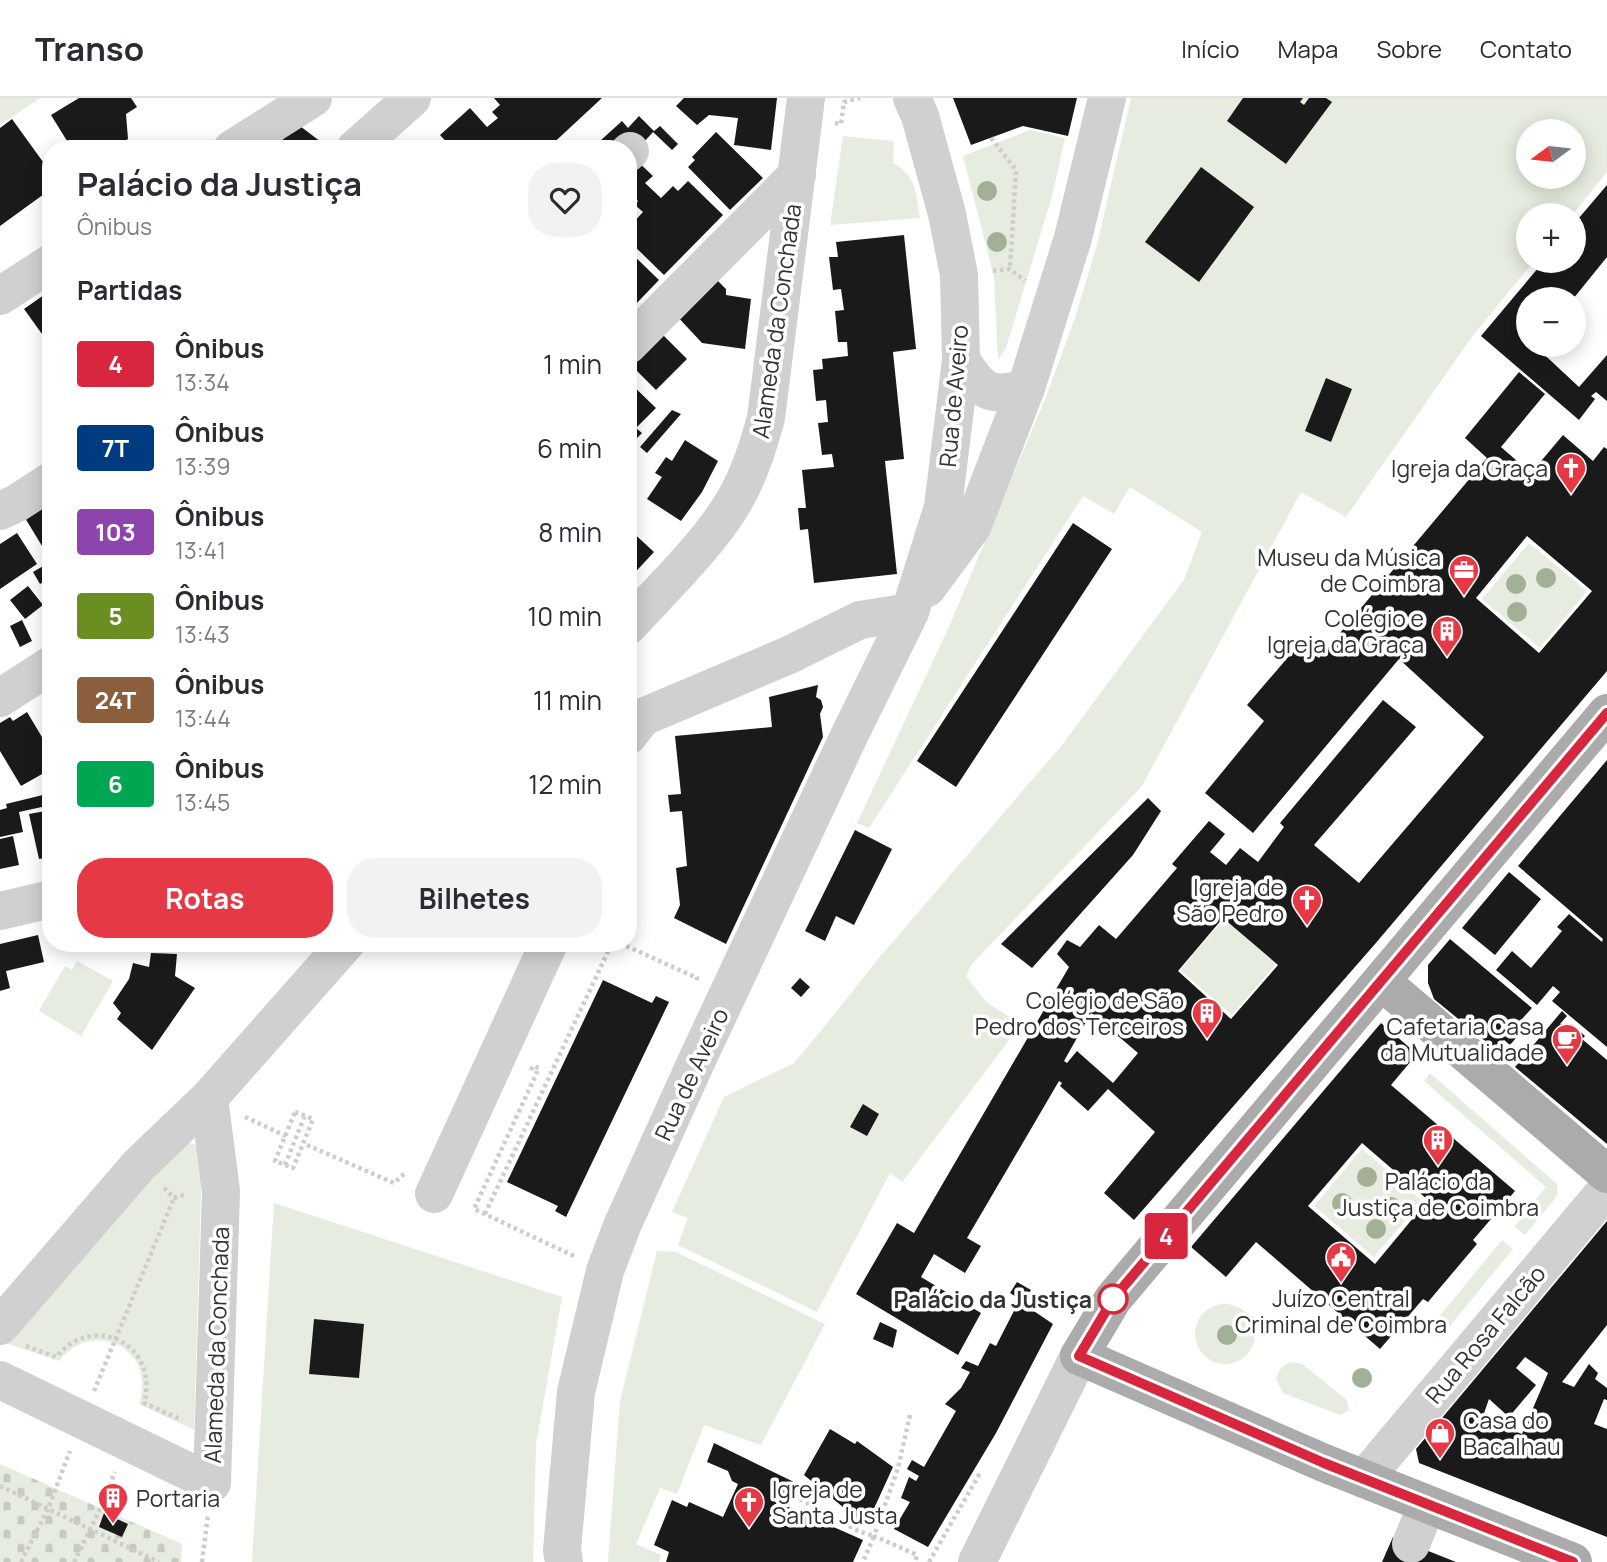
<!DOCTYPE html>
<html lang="pt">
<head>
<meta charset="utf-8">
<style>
  :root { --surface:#fff; --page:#f2f2f3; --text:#2b2b33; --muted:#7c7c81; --line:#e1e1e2; --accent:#e63946 }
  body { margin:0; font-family:Manrope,sans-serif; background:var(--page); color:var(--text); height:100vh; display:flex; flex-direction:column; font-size:26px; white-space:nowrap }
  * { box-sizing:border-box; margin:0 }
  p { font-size:23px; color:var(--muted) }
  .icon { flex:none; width:38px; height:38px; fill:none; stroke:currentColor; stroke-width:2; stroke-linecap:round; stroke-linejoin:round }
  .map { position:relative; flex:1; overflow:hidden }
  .panel { position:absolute; left:42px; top:42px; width:595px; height:812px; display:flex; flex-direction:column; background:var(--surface); border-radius:28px; box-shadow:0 4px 18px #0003 }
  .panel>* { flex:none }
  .badge { padding:0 14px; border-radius:5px; font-size:24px; line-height:46px }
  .needle { width:46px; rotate:255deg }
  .fabs { position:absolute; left:1516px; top:21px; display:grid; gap:14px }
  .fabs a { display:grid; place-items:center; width:70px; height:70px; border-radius:50%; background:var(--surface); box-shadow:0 4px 18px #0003; font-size:35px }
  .map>.badge { position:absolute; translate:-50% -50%; box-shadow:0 0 0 4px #fff }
  h2 { padding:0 35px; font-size:26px; line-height:63px }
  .round { display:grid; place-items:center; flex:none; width:74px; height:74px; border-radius:28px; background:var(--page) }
  .head { display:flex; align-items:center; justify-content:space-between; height:119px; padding:0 35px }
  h1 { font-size:33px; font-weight:700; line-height:52px }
  .primary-button { display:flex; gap:14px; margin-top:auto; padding:14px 35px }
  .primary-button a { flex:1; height:80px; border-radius:28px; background:var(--accent); color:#fff; font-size:28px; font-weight:700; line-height:80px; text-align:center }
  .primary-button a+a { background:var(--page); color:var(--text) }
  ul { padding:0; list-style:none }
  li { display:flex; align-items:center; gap:21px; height:84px; padding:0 35px }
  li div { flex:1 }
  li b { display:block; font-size:26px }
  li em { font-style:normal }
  li .badge { min-width:77px; font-weight:700; text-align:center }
  header { display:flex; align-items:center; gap:42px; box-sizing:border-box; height:98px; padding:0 35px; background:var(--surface); border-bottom:2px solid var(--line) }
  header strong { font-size:33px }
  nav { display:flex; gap:38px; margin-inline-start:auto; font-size:24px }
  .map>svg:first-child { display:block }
  .green { fill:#e6ecdf; fill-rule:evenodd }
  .cemetery { fill:url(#cemetery-stones) }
  .building { fill:#1a1a1a; fill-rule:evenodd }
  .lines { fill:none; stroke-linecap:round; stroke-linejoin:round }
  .path { stroke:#cdcdcd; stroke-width:4.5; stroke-dasharray:3.5 3.5; stroke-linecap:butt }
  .minor { stroke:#d0d0d0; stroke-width:38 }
  .major { stroke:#ababab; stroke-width:38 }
  .tree { fill:#a2b095 }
  .line-casing { stroke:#fff; stroke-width:16 }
  .line { stroke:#d7263d; stroke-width:10 }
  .stop-dot { fill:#fff; stroke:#d7263d; stroke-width:3.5 }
  .labels { text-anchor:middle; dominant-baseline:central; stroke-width:7; stroke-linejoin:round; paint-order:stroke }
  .street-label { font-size:23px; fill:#333; stroke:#fff }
  .poi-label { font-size:23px; fill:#333; stroke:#fff; text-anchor:end }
  .stop-label { font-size:23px; font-weight:bold; fill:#333; stroke:#fff; text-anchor:end }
</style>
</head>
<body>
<header>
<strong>Transo</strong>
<nav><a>Início</a><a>Mapa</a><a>Sobre</a><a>Contato</a></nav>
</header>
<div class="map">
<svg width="1607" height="1464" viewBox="0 0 1607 1464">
  <defs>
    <pattern id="cemetery-stones" width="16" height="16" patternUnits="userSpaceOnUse" patternTransform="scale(1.75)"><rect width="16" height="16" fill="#e6ecdf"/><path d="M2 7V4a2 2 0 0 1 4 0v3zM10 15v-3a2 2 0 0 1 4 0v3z" fill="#c6cbc0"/></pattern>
  </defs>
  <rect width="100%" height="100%" fill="#fff"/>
  <path class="green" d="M0 0H40L0 27Z
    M1131 0H1607V74L1572 117H1528V163H1534L1471 240 1346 419 1301 394 1142 688 972 866 966 878 986 904 1021 926 902 1084 890 1075 817 1214 678 1147 688 1120 672 1114 724 999 794 965 829 923 878 861 1062 647 1184 482 1202 434 1130 389 1114 416 1083 398 869 730 857 725 948 531 1046 299 1076 217 1097 147ZM1528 33H1573V79H1528Z
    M1030 32 1065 40 1052 98 1006 250 998 262 994 179 963 58Z
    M843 38 894 43 893 65C918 80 915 93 920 120L830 127Z
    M1529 445 1587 493 1540 550 1482 501Z
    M1224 821 1276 866 1232 917 1180 872Z
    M77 863 113 883 81 938 39 913 65 868 72 872Z
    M1430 975 1557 1086V1098L1525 1137 1514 1129 1546 1089 1424 983Z
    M185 1044 197 1047 202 1059 194 1332 139 1306C157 1251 94 1219 59 1263L3 1244Z
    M1362 1051 1422 1103 1374 1159 1314 1108Z
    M274 1105 562 1199 536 1346 533 1464H252Z
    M1502 1142 1513 1151 1440 1240 1429 1231Z
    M657 1153 676 1154 825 1226 761 1347 704 1327 677 1396 660 1390 636 1446 661 1457 659 1464H608L620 1303Z
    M1195 1236a30 30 0 1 1 60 0a30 30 0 1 1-60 0Z
    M1293 1264 1302 1266 1347 1302 1349 1312 1340 1317 1283 1295 1276 1281C1279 1271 1283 1266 1293 1264Z"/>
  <path class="cemetery" d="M0 1366 182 1446 181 1464H0Z"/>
  <path class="building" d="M79 0H131L137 9 126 16 128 41 111 51H72L51 17Z
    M494 0H602L547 51H453L440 37 470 10 487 29 498 20 492 14 500 7Z
    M684 0H777L771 52 734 47 738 20 709 17 697 27 676 8Z
    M953 0H1077L1068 38 1023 28 971 47Z
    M1243 0H1303L1300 4 1304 7 1309 0H1326L1332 4 1286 66 1227 23Z
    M639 18 654 33 643 45 608 51 600 43 622 23 628 30Z
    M12 21 51 75V91L0 128V30Z
    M296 25 325 47 322 51H264L269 44 277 49Z
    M660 28 678 46 672 52 653 34Z
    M716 34 763 80 730 112 688 69 695 62 692 59Z
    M633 59 653 78 645 85 661 100 673 88 678 93 688 83 723 117 664 177 628 142V127L630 128 643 114 635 107 638 103 628 93V64Z
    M1201 69 1254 109 1199 184 1145 144Z
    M1607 87V159L1573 201H1528V247H1537L1535 248 1579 289 1607 257V303L1596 294 1591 298 1595 301 1579 322 1481 238 1544 163H1573V127Z
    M904 137 916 251 893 254 904 361 885 363 897 476 814 485 808 431 800 432 798 410H806L802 372 834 369 832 356 822 357 818 325 828 324 826 302 816 303 813 272 823 271 822 261 848 258 847 244H838L835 213 844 212 841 191 833 192 829 159H838L836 144Z
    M628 152 659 182 633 209 628 204Z
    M717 182 726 191V197L751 201 745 251 702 245 675 216Z
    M51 192V230L42 236 24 211Z
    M658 232 687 261 656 292 628 264Z
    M1519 274 1545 296 1501 349 1531 375 1563 337 1593 363 1604 349 1607 351V573L1375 846 1134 1122 1104 1095 1155 1034 1108 991 1088 1013 1060 988 1062 985 1059 983 967 1140 981 1148 965 1175 934 1156 921 1179 981 1215 958 1257 856 1196 897 1125 914 1135 1069 869 1057 856 1067 842 1080 849 1099 827 1116 841 1177 770 1172 766 1209 723 1225 736 1210 754 1226 767 1240 750 1258 764 1284 729 1280 725 1383 602 1416 629 1314 747 1359 785 1484 639 1399 561 1253 735 1205 695 1264 623 1247 607 1301 544 1319 560 1487 360 1465 340ZM1527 438 1592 493 1539 555 1476 500ZM1223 820 1278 867 1231 921 1178 873ZM1091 915 1138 955 1113 985 1077 953 1067 965 1064 963Z
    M1326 280 1352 291 1331 344 1305 333Z
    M628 283 656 310 636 330 642 335 631 346 628 343Z
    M672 312 681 316 647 355 640 349Z
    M685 342 718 363 702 394 681 423 647 401 662 379 655 375 666 359 672 363Z
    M51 406V473L45 464 50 461 25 420Z
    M1073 425 1112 451 956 689 917 663Z
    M628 430 654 454 628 482Z
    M17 435 37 466 0 491V446Z
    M45 467 51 479 40 486 33 474Z
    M28 488 43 507 25 521 10 502Z
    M22 522 32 543 20 549 10 528Z
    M818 587 816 599 821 602 823 609 820 616 823 639 726 846 674 820 680 807 676 770 687 768 682 713 670 714 668 697 681 696 675 638 772 629 769 599Z
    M27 614 51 654V671L21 688 0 653V625L10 619 13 623Z
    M1607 662V949L1552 903 1560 894 1553 888 1537 907 1496 872 1512 853 1531 870 1562 833 1557 829 1569 816 1602 844 1603 841 1518 768Z
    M51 695V707L19 714 23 734 0 739V712L7 710 6 706Z
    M1148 700 1161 713 1133 757 1032 870 1001 846Z
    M51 712V759L39 761 29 716Z
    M855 732 892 751 854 827 836 818 825 843 805 833Z
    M13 738 19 767 0 771V741Z
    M1509 774 1541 801 1495 857 1462 830Z
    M38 837 44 864 6 873 10 890 0 893V846Z
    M1450 841 1532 910 1522 921 1528 926 1510 947 1504 942 1496 952 1434 901 1428 885V867Z
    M151 855 177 856 175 878 195 890 152 952 117 921 121 915 113 905 129 881 133 865 149 869Z
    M800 880 810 889 801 899 791 890Z
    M603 882 652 905 656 898 669 904 566 1119 555 1113 558 1108 507 1084Z
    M1562 913 1567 918 1560 926 1567 932 1572 926 1585 938 1582 941 1607 962V1046L1515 969Z
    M1381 925 1417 956 1391 987 1515 1093 1473 1142 1477 1146 1428 1204 1423 1201 1380 1251 1256 1144 1226 1179 1191 1149ZM1362 1045 1428 1102 1375 1166 1308 1108Z
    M863 1006 879 1016 867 1038 850 1029Z
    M1607 1123V1227L1562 1284 1574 1289 1589 1266 1598 1275 1595 1281 1607 1290V1302L1604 1301 1594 1326 1607 1331V1439L1419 1365 1416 1351ZM1525 1259 1548 1275 1522 1336 1482 1321 1489 1301 1509 1319 1536 1287 1516 1270Z
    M1017 1184 1031 1192 1023 1203 1010 1195Z
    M1019 1203 1053 1226 996 1335 928 1449 894 1431 910 1404 901 1400 909 1379 916 1383 919 1378 907 1371 912 1362 924 1369 956 1313 945 1306 961 1290 970 1274 961 1270 966 1263 978 1268 990 1245 996 1248Z
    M314 1221 364 1226 359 1280 309 1276Z
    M880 1224 897 1232 893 1250 873 1241Z
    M830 1331 855 1346 857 1343 893 1369 866 1428 804 1377Z
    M714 1345 796 1385 786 1408 863 1442 853 1464H666L669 1454 654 1447 672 1402 687 1409 689 1404 723 1419 738 1386 732 1383 728 1373 707 1364Z
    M104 1415 128 1426 122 1439 99 1429Z
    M1393 1439 1456 1464H1382Z"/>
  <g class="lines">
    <path class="path" d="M835 25 841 26 844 4 860 0
      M991 40 1016 72 1010 171
      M993 173 1010 171 1025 183
      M620 845 697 880 696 882
      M531 972 533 968 539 970 474 1111 576 1159
      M295 1014 313 1021 293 1070 275 1063Z
      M245 1019 286 1038
      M307 1047 394 1085 405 1075
      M285 1067 305 1017
      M164 1090 174 1100 186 1096
      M485 1116 612 845
      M26 1248 56 1259C94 1213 160 1247 144 1305L182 1322
      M94 1293 174 1100
      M910 1317 898 1370 874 1438 917 1457 915 1464
      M0 1388 159 1464
      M800 1401 858 1433 874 1438 863 1464
      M21 1464 48 1411 70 1353
      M74 1464 101 1409 115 1374
      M202 1464 208 1416
      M929 1464 980 1375"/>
    <path class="minor" d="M232 51 313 0
      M355 51 412 0
      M628 55 630 53
      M0 198 51 165
      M628 247 797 77
      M961 262C982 294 988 300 1026 290
      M0 413 17 405 51 383
      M927 490 972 429 1026 290 1073 140 1107 0
      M628 528C663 490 706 449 733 405 749 378 758 349 766 320L806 0
      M0 600 51 567
      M628 638 643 619 789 557 860 522 910 514
      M0 813 51 801
      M434 1096 549 845
      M0 1228 139 1067 209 1000 346 845
      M0 1282 212 1385 221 1093 209 1000
      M1364 1381 1607 1091
      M1411 1446 1427 1407
      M564 1464 562 1452 576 1294 605 1173 622 1128 697 962 849 638 910 514 943 409 961 262 959 177 947 116 920 18 912 0
      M977 1464 1079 1258"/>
    <path class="major" d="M1381 883 1607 1076
      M1573 1464 1324 1365 1079 1258 1113 1201 1607 615"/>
  </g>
  <g class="tree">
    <circle cx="987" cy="93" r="10"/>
    <circle cx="997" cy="144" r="10"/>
    <circle cx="1546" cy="480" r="10"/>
    <circle cx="1516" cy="486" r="10"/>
    <circle cx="1517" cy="514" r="10"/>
    <circle cx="1367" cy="1079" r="10"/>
    <circle cx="1342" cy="1105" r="10"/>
    <circle cx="1391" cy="1109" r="10"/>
    <circle cx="1376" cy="1131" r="10"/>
    <circle cx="1227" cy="1237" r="10"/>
    <circle cx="1362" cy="1280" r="10"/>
  </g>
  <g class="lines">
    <g class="line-casing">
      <path id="line" d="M1573 1464 1324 1365 1079 1258 1113 1201 1607 615"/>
    </g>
    <use href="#line" class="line"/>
  </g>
  <defs>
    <g id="church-pin" transform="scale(1.575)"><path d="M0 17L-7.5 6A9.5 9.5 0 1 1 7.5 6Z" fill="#e63946" stroke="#fff"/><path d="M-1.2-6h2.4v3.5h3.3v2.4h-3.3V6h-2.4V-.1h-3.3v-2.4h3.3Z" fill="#fff"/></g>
    <g id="office-pin" transform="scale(1.575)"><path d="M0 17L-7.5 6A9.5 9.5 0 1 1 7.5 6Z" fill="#e63946" stroke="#fff"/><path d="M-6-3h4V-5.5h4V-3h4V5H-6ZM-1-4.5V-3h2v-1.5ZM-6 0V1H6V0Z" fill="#fff"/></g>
    <g id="building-pin" transform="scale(1.575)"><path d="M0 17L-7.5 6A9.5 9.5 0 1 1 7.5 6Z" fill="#e63946" stroke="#fff"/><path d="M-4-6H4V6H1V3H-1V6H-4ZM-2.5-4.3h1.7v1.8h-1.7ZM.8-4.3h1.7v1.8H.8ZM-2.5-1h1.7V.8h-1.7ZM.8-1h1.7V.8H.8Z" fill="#fff"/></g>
    <g id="cafe-pin" transform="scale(1.575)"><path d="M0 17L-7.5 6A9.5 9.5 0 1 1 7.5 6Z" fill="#e63946" stroke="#fff"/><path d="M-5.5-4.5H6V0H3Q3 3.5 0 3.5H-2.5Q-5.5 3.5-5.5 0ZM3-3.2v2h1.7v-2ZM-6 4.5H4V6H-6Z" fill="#fff"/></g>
    <g id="civic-pin" transform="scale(1.575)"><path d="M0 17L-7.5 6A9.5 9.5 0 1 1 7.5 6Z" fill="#e63946" stroke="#fff"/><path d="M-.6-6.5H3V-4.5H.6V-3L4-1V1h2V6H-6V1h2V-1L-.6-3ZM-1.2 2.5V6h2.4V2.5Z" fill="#fff"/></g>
    <g id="shop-pin" transform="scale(1.575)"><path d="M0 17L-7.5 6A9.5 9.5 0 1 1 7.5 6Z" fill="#e63946" stroke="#fff"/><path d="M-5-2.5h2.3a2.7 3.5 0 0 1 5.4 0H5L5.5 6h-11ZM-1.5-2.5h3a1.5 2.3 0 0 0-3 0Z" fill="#fff"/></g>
  </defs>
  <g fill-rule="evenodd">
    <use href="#church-pin" x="1571" y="370"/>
    <use href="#office-pin" x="1464" y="472"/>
    <use href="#building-pin" x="1447" y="533"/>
    <use href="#church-pin" x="1307" y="802"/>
    <use href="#building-pin" x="1207" y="915"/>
    <use href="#cafe-pin" x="1567" y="941"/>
    <use href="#building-pin" x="1438" y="1042"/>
    <use href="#civic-pin" x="1341" y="1159"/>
    <use href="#shop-pin" x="1440" y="1335"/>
    <use href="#building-pin" x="113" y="1400"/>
    <use href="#church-pin" x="749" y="1404"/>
  </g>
  <circle class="stop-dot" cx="1113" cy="1201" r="14"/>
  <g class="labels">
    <g class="street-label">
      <text transform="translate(776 223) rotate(-82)">Alameda da Conchada</text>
      <text transform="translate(953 298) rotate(-85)">Rua de Aveiro</text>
      <text transform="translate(691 976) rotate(-65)">Rua de Aveiro</text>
      <text transform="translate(1485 1236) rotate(-50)">Rua Rosa Falcão</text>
      <text transform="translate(216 1247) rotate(-88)">Alameda da Conchada</text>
    </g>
    <g class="poi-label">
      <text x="1548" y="370">Igreja da Graça</text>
      <text x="1441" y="459">Museu da Música<tspan x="1441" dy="26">de Coimbra</tspan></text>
      <text x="1424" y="520">Colégio e<tspan x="1424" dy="26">Igreja da Graça</tspan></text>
      <text x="1284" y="789">Igreja de<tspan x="1284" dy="26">São Pedro</tspan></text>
      <text x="1184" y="902">Colégio de São<tspan x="1184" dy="26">Pedro dos Terceiros</tspan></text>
      <text x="1544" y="928">Cafetaria Casa<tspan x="1544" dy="26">da Mutualidade</tspan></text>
      <text x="1438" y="1083" text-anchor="middle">Palácio da<tspan x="1438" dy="26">Justiça de Coimbra</tspan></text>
      <text x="1341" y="1200" text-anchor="middle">Juízo Central<tspan x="1341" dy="26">Criminal de Coimbra</tspan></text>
      <text x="1463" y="1322" text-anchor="start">Casa do<tspan x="1463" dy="26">Bacalhau</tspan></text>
      <text x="772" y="1391" text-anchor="start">Igreja de<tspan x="772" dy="26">Santa Justa</tspan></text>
      <text x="136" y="1400" text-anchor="start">Portaria</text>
    </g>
    <g class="stop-label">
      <text x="1092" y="1201">Palácio da Justiça</text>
    </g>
  </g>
</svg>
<div class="fabs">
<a><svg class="needle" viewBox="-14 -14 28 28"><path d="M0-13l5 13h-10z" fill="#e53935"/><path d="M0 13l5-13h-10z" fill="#7c7c81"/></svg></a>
<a>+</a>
<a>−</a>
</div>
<b class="badge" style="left:1166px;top:1138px;background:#d7263d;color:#fff">4</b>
<section class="panel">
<div class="head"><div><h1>Palácio da Justiça</h1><p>Ônibus</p></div><a class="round"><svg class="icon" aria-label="heart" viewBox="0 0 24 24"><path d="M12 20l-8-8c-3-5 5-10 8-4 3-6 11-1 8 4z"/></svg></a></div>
<h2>Partidas</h2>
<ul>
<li><span class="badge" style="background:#d7263d;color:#fff">4</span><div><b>Ônibus</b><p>13:34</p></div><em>1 min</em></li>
<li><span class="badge" style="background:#003b80;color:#fff">7T</span><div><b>Ônibus</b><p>13:39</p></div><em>6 min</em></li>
<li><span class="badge" style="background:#8e44ad;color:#fff">103</span><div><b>Ônibus</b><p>13:41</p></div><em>8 min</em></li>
<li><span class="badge" style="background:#6b8e23;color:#fff">5</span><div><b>Ônibus</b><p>13:43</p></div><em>10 min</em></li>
<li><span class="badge" style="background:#8b5e3c;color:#fff">24T</span><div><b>Ônibus</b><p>13:44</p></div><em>11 min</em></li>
<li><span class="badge" style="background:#00a651;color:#fff">6</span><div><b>Ônibus</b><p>13:45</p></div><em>12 min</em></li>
</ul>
<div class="primary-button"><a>Rotas</a><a>Bilhetes</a></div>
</section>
</div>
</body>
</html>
